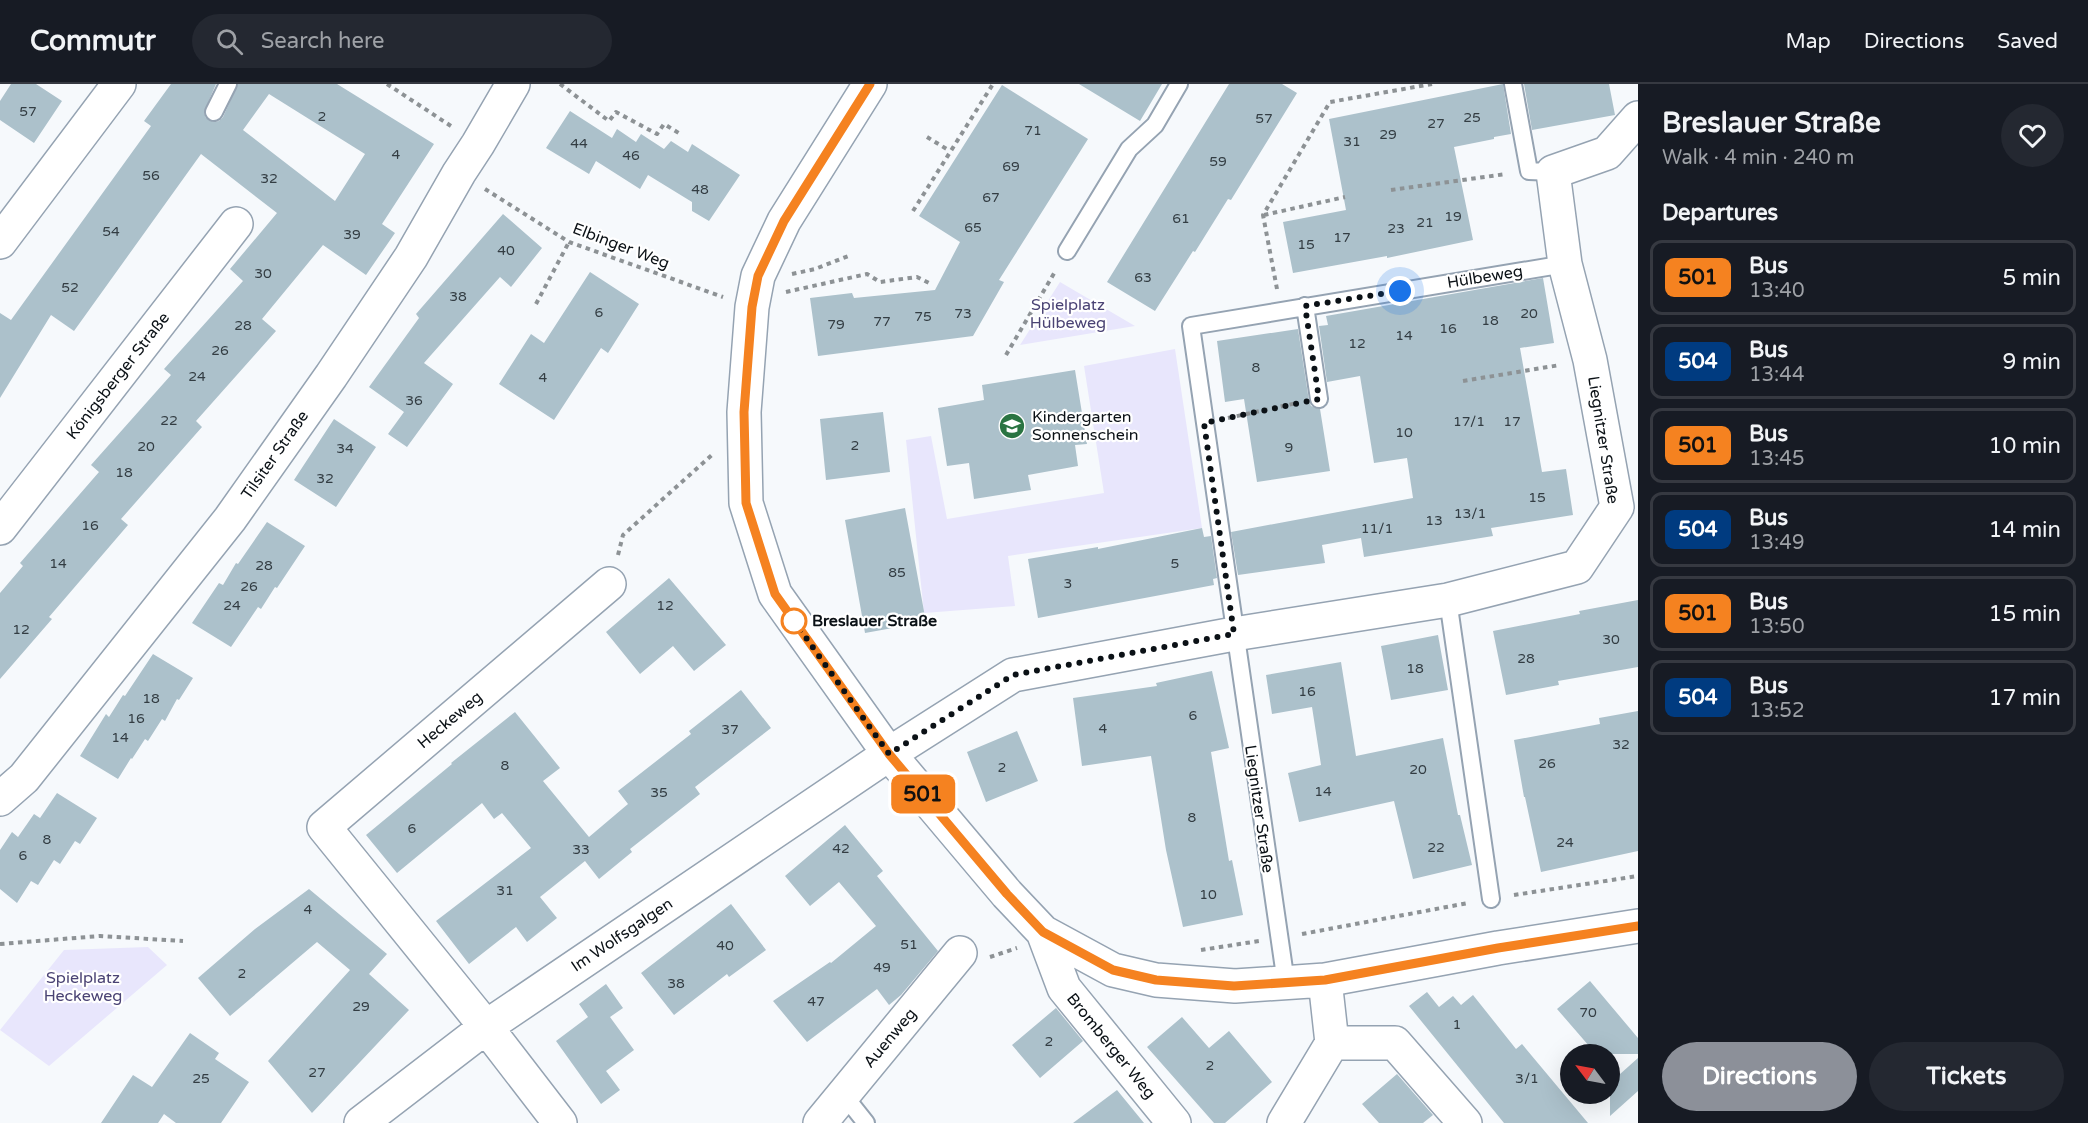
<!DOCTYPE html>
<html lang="en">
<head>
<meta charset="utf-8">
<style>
  :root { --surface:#171b24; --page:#242831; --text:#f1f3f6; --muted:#9ea1a6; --line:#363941; --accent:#8c9099 }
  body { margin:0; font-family:"Varela Round",sans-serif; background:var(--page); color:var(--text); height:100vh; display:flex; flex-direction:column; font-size:22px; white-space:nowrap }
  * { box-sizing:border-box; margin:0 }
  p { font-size:20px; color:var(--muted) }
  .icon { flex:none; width:33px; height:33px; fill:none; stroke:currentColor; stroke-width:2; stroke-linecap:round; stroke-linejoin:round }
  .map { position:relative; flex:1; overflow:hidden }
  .side { display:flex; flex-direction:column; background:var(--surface); width:450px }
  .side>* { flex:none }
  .badge { padding:0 12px; border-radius:9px; font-size:21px; line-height:39px }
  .needle { width:39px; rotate:302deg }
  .tools { position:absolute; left:1560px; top:960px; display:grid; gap:12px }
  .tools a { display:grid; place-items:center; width:60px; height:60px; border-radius:50%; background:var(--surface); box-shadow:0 6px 24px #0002; font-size:30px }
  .you { position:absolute; width:30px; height:30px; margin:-15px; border:4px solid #fff; border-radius:50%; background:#1a73e8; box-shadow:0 0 0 9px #1a73e833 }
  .map>.badge { position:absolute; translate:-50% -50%; box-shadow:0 0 0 3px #fff }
  h2 { padding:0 24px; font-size:22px; line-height:54px }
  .round { display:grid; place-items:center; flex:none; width:63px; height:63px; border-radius:32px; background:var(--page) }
  .head { display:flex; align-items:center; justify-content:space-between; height:102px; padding:0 24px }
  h1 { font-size:28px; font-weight:800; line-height:45px }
  .action { display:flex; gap:12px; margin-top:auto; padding:12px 24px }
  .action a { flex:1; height:69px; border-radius:36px; background:var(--accent); color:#fff; font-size:24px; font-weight:800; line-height:69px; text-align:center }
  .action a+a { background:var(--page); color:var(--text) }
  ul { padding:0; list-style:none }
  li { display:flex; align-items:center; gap:18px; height:75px; margin:0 12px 9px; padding:0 12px; border:3px solid var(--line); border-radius:12px }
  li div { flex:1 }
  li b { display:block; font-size:22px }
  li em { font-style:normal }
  li .badge { min-width:66px; font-weight:700; text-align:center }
  header { display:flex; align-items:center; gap:36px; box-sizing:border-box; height:84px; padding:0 30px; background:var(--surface); border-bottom:2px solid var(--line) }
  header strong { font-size:28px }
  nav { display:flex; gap:33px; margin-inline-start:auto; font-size:21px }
  .search { width:420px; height:54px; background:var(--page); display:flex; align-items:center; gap:15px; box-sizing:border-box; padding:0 21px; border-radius:33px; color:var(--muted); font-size:22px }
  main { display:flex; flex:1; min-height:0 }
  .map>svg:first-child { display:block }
  .green { fill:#e8e6fc }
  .building { fill:#acc1cb; fill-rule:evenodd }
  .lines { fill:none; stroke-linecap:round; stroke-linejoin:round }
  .lane-casing { stroke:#95a3b2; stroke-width:20 }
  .street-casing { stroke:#95a3b2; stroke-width:36 }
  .path { stroke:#8d9295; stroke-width:4; stroke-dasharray:4.5 4.5; stroke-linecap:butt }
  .lane { stroke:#fff; stroke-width:16 }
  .street { stroke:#fff; stroke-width:33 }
  .line-casing { stroke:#fff; stroke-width:14 }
  .line { stroke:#f58220; stroke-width:9 }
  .walk { stroke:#0b1116; stroke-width:6; stroke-dasharray:0 10.8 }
  .stop-dot { fill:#fff; stroke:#f58220; stroke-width:3 }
  .labels { text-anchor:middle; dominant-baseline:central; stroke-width:4.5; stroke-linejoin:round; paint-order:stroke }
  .number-label { font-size:14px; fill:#333d43 }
  .street-label { font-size:16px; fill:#0b1116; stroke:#fff }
  .park-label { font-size:16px; fill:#4a4374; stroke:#fff }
  .poi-label { font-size:16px; fill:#0b1116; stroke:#fff; text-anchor:start }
  .stop-label { font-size:16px; font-weight:bold; fill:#0b1116; stroke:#fff; text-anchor:start }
</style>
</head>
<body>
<header>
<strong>Commutr</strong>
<div class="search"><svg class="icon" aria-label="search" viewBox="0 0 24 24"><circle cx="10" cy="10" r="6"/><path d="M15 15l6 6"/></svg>Search here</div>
<nav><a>Map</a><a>Directions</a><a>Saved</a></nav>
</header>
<main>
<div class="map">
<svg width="1638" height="1039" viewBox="0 0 1638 1039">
  <rect width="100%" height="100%" fill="#f6f9fc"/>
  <path class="green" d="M1060 198 1135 242 1020 261Z
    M1175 265 1202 444 1008 472 1015 522 924 529 906 356 931 352 947 435 1104 409 1084 282Z
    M148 863 167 881 49 982 0 946 64 866Z"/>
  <path class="building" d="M11 0H36L62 17 34 59 0 36V17Z
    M171 0H216L204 28 206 34 214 38 219 37 223 33 238 0H337L434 60 382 140 395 149 366 191 323 161 262 235 276 247 196 337 202 343 121 435 128 441 49 533 52 535 0 595V509L23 482 20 479 99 388 91 381 171 291 164 285 243 197 230 185 277 129 201 70 74 247 51 231 0 314V229L11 236 151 42 144 37ZM269 10 365 70 335 117 243 46Z
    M1079 0H1162L1140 37Z
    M1229 0H1282L1297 9 1231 116 1228 115 1195 168 1193 167 1155 227 1107 198Z
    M1503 0 1511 50 1494 53V55L1454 63 1473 156 1387 174V172L1293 189 1283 138 1346 126 1329 35Z
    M1524 0H1609L1615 31 1532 46Z
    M1002 1 1088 55 999 196 1004 198 973 252 818 272 810 214 852 209 854 214 935 206 960 158 919 132Z
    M570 27 612 54 617 45 636 58 641 50 664 65 671 57 688 68 692 60 740 91 709 137 692 127V118L648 91 640 105 596 77 589 90 546 64Z
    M503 130 542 164 511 203 500 193 424 279 453 300 407 363 388 350 404 328 369 303 419 234 416 230Z
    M590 188 639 220 608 269 601 264 554 336 499 300 531 250 544 259Z
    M1543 194 1554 259 1520 264 1542 388 1566 385 1573 431 1491 444 1493 452 1364 473 1361 454 1322 461 1325 479 1238 491 1231 448 1413 414 1407 374 1374 379 1360 292 1327 298 1319 242 1328 241 1326 232Z
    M1298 245 1309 317 1311 322 1320 325 1330 387 1257 398 1244 315 1225 318 1217 257Z
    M1075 286 1087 360 1075 361 1078 382 1028 391 1031 406 974 415 969 379 947 382 938 324 984 316 982 301Z
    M883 328 890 388 826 396 820 335Z
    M334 335 376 363 336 423 294 396Z
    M905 424 926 538 865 549 845 436Z
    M267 438 305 462 277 504 275 503 261 525 258 523 231 563 192 539 219 499 223 501 236 479 238 480Z
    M1202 444 1204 453 1211 452 1217 494 1213 495 1214 501 1038 534 1028 475 1098 463V465Z
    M669 494 726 561 694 587 673 562 640 590 606 548Z
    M1638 516V583L1558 597 1559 601 1506 611 1493 547 1580 530 1579 527Z
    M1438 551 1448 606 1391 616 1381 562Z
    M153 570 193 594 179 616 177 615 165 637 162 635 148 657 145 655 132 675 131 674 118 695 80 672 106 630 109 633 123 611 125 612Z
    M1341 578 1356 672 1443 654 1458 731H1460L1472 781 1413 795 1394 717 1299 738 1288 689 1321 681 1312 623 1272 630 1266 591Z
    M1212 587 1229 664 1211 668 1229 777 1232 776 1243 831 1183 843 1166 766 1151 672 1082 682 1073 614 1157 602 1156 599Z
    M741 606 771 644 695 703 700 710 630 765 632 768 599 795 585 777 540 813 557 834 527 858 516 843 469 880 436 837 531 764 502 729 494 735 482 719 397 789 366 751 452 680 451 679 515 628 560 684 543 697 589 753 628 720 618 707 691 650 689 647Z
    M1638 627V767L1541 788 1525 713H1524L1514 656 1600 640 1599 634Z
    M1017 647 1038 697 986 718 967 668Z
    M57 709 97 734 80 760 75 757 60 780 54 776 38 801 31 797 17 819 0 805V766L12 748 18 753 34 730 40 734Z
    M845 741 883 787 877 792 938 867 901 911 889 921 877 905 807 958 773 917 830 878 831 879 876 842 839 798 810 822 785 792Z
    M309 805 387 870 369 890 409 926 312 1029 268 977 350 886 317 858 230 932 198 894 255 845Z
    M731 820 766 866 729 893 727 890 674 931 641 889Z
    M1590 897 1638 954V970H1596L1557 925Z
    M606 900 623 924 610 933 634 966 606 987 620 1006 601 1020 556 957 588 933 579 920Z
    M1427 908 1439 923 1453 912 1461 921 1473 911 1516 965 1522 960 1588 1039H1504L1409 922Z
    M1056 924 1083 957 1040 994 1012 961Z
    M1182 933 1209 964 1229 947 1272 998 1225 1039H1214L1147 963Z
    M190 949 219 969 215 975 249 998 221 1039H176L164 1030 158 1039H101L133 991 152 1003Z
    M1638 974V1007L1610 1032V999Z
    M1397 990 1433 1031 1423 1039H1379L1362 1020Z
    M1117 1006 1144 1039H1073Z"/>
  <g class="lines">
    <g class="lane-casing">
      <path id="lane" d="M1513 0 1529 87 1553 88
        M214 28 228 0
        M1067 167 1129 65 1155 41 1179 0
        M1305 222 1319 315
        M1448 516 1491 815
        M1286 899 1191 242 1565 180
        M843 1010 866 1039"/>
    </g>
    <g class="street-casing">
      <path id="street" d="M870 0 784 137 758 192 752 223 744 328 746 419 775 510 889 670 1007 810 1043 848 1113 886 1156 896 1235 902 1325 896 1498 864 1638 842
        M0 158 119 0
        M0 444 236 140
        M0 715 24 694 230 435 331 292 411 173 459 89 478 60 513 0
        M1043 848 1064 904 1174 1039
        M1332 959H1395L1465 1039
        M361 1039 486 943 889 670 1013 591 1234 550 1448 516 1577 483 1617 423 1590 276 1565 180 1553 88 1607 69 1638 34
        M560 1039 486 943 324 743 609 500
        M820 1039 960 869
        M1284 1039 1332 959 1325 896"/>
    </g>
    <path class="path" d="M387 0 454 44
      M560 0 609 37 616 28 657 50 664 40 682 51
      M927 53 950 67
      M485 105 569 158 723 213
      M1391 106 1506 90
      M913 127 993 0
      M1264 131 1345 113
      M792 190 815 185 851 171
      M1277 205 1263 131 1330 18 1432 0
      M786 208 867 190 880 198 917 193 931 200
      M536 220 569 158
      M1006 271 1056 186
      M1463 297 1560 281
      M1228 334 1297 319
      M618 471 623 451 714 369
      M1514 811 1638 792
      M1302 850 1468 819
      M0 860 100 852 183 857
      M1201 866 1259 857
      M990 873 1017 864"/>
    <use href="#lane" class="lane"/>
    <use href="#street" class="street"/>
  </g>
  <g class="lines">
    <g class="line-casing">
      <path id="line" d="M870 0 784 137 758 192 752 223 744 328 746 419 775 510 889 670 1007 810 1043 848 1113 886 1156 896 1234 902 1325 896 1498 864 1638 842"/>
    </g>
    <use href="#line" class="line"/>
    <path class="walk" d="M794 537 889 670 1013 591 1234 550 1204 339 1319 315 1305 222 1400 207"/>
  </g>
  <defs>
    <g id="school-disc" transform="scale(1.35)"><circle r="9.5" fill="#2a7442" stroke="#fff"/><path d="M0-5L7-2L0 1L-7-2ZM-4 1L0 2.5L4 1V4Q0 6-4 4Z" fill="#fff"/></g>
  </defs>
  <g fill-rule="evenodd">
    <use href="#school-disc" x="1012" y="342"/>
  </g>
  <circle class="stop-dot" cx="794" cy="537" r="12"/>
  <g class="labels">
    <g class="number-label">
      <text x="28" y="27">57</text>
      <text x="322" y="32">2</text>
      <text x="1472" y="33">25</text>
      <text x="1264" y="34">57</text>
      <text x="1436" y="39">27</text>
      <text x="1033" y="46">71</text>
      <text x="1388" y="50">29</text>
      <text x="1352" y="57">31</text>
      <text x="579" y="59">44</text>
      <text x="396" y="70">4</text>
      <text x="631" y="71">46</text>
      <text x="1218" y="77">59</text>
      <text x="1011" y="82">69</text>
      <text x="151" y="91">56</text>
      <text x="269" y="94">32</text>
      <text x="700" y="105">48</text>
      <text x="991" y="113">67</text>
      <text x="1453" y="132">19</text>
      <text x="1181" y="134">61</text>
      <text x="1425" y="138">21</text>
      <text x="973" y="143">65</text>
      <text x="1396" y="144">23</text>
      <text x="111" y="147">54</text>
      <text x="352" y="150">39</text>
      <text x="1342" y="153">17</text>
      <text x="1306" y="160">15</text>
      <text x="506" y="166">40</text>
      <text x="263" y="189">30</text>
      <text x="1143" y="193">63</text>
      <text x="70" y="203">52</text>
      <text x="458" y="212">38</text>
      <text x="599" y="228">6</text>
      <text x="963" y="229">73</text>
      <text x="1529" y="229">20</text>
      <text x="923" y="232">75</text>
      <text x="1490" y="236">18</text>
      <text x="882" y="237">77</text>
      <text x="836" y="240">79</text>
      <text x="243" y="241">28</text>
      <text x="1448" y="244">16</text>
      <text x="1404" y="251">14</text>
      <text x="1357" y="259">12</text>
      <text x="220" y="266">26</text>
      <text x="1256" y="283">8</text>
      <text x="197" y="292">24</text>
      <text x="543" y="293">4</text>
      <text x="414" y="316">36</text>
      <text x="169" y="336">22</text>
      <text x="1469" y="337">17/1</text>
      <text x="1512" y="337">17</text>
      <text x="1404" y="348">10</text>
      <text x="855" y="361">2</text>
      <text x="146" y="362">20</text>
      <text x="1289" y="363">9</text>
      <text x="345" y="364">34</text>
      <text x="124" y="388">18</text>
      <text x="325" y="394">32</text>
      <text x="1537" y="413">15</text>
      <text x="1470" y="429">13/1</text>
      <text x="1434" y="436">13</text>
      <text x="90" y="441">16</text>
      <text x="1377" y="444">11/1</text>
      <text x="58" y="479">14</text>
      <text x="1175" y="479">5</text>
      <text x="264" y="481">28</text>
      <text x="897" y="488">85</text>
      <text x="1068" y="499">3</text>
      <text x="249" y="502">26</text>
      <text x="232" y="521">24</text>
      <text x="665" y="521">12</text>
      <text x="21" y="545">12</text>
      <text x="1611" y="555">30</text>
      <text x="1526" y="574">28</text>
      <text x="1415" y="584">18</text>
      <text x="1307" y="607">16</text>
      <text x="151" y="614">18</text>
      <text x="1193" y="631">6</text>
      <text x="136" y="634">16</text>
      <text x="1103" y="644">4</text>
      <text x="730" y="645">37</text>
      <text x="120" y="653">14</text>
      <text x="1621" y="660">32</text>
      <text x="1547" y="679">26</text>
      <text x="505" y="681">8</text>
      <text x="1002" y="683">2</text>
      <text x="1418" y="685">20</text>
      <text x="1323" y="707">14</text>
      <text x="659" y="708">35</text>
      <text x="1192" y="733">8</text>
      <text x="412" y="744">6</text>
      <text x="47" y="755">8</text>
      <text x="1565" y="758">24</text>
      <text x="1436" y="763">22</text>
      <text x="841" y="764">42</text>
      <text x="581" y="765">33</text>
      <text x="23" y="771">6</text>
      <text x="505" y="806">31</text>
      <text x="1208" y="810">10</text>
      <text x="308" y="825">4</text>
      <text x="909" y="860">51</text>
      <text x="725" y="861">40</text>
      <text x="882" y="883">49</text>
      <text x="242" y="889">2</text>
      <text x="676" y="899">38</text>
      <text x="816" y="917">47</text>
      <text x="361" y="922">29</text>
      <text x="1588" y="928">70</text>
      <text x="1457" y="940">1</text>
      <text x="1049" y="957">2</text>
      <text x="1210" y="981">2</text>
      <text x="317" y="988">27</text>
      <text x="201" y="994">25</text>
      <text x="1527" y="994">3/1</text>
    </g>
    <g class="street-label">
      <text transform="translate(621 162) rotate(21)">Elbinger Weg</text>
      <text transform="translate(1485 193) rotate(-9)">Hülbeweg</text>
      <text transform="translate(118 292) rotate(-52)">Königsberger Straße</text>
      <text transform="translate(1603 356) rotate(81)">Liegnitzer Straße</text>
      <text transform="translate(275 371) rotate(-55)">Tilsiter Straße</text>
      <text transform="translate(450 636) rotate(-40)">Heckeweg</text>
      <text transform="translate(1259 725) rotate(82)">Liegnitzer Straße</text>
      <text transform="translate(622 851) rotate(-34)">Im Wolfsgalgen</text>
      <text transform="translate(890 954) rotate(-50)">Auenweg</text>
      <text transform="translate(1111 962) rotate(51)">Bromberger Weg</text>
    </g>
    <g class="park-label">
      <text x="1068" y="221">Spielplatz<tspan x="1068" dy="18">Hülbeweg</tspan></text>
      <text x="83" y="894">Spielplatz<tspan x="83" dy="18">Heckeweg</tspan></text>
    </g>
    <g class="poi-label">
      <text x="1032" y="333">Kindergarten<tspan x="1032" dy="18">Sonnenschein</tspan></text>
    </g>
    <g class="stop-label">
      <text x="812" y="537">Breslauer Straße</text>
    </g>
  </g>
</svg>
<div class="tools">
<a><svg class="needle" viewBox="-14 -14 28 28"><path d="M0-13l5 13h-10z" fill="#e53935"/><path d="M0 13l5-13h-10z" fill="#9ea1a6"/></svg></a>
</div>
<div class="you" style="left:1400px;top:207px"></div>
<b class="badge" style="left:923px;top:710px;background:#f58220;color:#111">501</b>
</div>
<section class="side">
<div class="head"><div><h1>Breslauer Straße</h1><p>Walk · 4 min · 240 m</p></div><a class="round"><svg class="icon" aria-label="heart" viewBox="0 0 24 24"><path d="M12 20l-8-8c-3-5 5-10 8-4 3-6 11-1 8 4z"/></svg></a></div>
<h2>Departures</h2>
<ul>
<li><span class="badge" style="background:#f58220;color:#111">501</span><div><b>Bus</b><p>13:40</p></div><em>5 min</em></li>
<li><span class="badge" style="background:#003b80;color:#fff">504</span><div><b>Bus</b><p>13:44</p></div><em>9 min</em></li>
<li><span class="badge" style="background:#f58220;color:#111">501</span><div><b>Bus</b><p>13:45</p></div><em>10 min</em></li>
<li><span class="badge" style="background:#003b80;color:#fff">504</span><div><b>Bus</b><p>13:49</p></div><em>14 min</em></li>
<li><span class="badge" style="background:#f58220;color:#111">501</span><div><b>Bus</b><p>13:50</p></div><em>15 min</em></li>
<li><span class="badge" style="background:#003b80;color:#fff">504</span><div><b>Bus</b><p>13:52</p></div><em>17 min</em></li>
</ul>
<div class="action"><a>Directions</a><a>Tickets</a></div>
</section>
</main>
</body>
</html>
